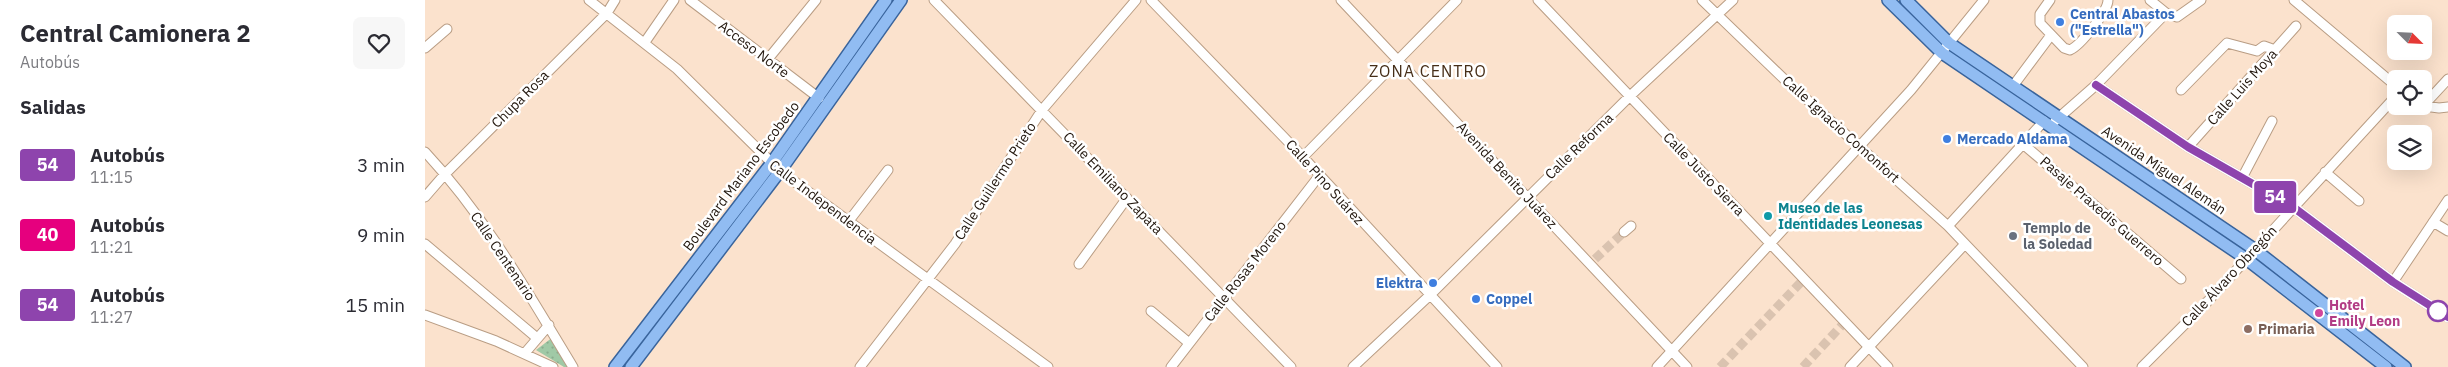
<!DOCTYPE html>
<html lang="es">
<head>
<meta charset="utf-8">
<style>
  :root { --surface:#fff; --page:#f7f7f7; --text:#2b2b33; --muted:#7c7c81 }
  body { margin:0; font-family:"IBM Plex Sans",sans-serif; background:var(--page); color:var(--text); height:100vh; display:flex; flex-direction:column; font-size:19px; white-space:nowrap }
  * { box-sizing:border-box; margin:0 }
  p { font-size:16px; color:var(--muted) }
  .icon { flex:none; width:28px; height:28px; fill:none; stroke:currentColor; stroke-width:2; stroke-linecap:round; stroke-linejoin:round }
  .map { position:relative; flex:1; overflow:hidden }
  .sheet { display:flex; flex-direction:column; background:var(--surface); width:425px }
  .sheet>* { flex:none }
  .badge { padding:0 10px; border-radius:4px; font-size:18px; line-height:32px }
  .needle { width:32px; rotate:114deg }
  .fabs { position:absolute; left:1962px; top:15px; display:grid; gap:10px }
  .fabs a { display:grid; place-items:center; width:45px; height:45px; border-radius:8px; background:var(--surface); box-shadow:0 5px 20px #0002; font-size:25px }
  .map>.badge { position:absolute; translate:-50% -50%; box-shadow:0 0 0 2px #fff }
  h2 { padding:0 20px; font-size:19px; line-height:45px }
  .round { display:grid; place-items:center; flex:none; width:52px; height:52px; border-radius:8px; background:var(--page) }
  .headline { display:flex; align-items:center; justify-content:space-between; height:85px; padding:0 20px }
  h1 { font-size:24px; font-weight:700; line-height:38px }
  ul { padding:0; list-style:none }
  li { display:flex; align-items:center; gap:15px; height:70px; padding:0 20px }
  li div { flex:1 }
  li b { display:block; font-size:19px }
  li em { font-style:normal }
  li .badge { min-width:55px; font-weight:700; text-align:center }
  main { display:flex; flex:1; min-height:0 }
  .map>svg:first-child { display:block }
  .park { fill:url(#park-dots) }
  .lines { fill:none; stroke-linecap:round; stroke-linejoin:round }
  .minor-tunnel { stroke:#dac3b0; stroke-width:9; stroke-dasharray:9 4.5; stroke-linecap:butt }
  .minor-casing { stroke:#b99d84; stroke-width:11 }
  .major-casing { stroke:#39649c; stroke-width:14 }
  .minor { stroke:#fff; stroke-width:9 }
  .major { stroke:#91bcf2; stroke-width:11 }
  .line-casing { stroke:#fff; stroke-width:11 }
  .line { stroke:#8e44ad; stroke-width:8 }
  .shop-dot { fill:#3f7fe0; stroke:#fff; stroke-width:2 }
  .culture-dot { fill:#0f9aa8; stroke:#fff; stroke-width:2 }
  .worship-dot { fill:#6b7280; stroke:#fff; stroke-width:2 }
  .stop-dot { fill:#fff; stroke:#8e44ad; stroke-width:2.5 }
  .hotel-dot { fill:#d1479c; stroke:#fff; stroke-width:2 }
  .education-dot { fill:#8d6e63; stroke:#fff; stroke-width:2 }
  .labels { text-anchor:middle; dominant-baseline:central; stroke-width:5; stroke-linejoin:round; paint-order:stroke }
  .shop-label { font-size:14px; font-weight:bold; fill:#366cbe; stroke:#fff; text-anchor:start }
  .street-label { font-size:14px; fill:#20150c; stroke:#fff }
  .culture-label { font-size:14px; font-weight:bold; fill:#0d838f; stroke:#fff; text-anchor:start }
  .worship-label { font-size:14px; font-weight:bold; fill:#5b616d; stroke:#fff; text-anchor:start }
  .hotel-label { font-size:14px; font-weight:bold; fill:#b23c85; stroke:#fff; text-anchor:start }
  .education-label { font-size:14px; font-weight:bold; fill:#785e54; stroke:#fff; text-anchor:start }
  .quarter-label { font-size:16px; letter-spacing:1px; fill:#462e18; stroke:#fff }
</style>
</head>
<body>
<main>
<section class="sheet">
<div class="headline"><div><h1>Central Camionera 2</h1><p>Autobús</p></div><a class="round"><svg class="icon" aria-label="heart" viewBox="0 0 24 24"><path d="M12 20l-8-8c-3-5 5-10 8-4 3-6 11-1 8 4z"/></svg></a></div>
<h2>Salidas</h2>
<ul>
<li><span class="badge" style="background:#8e44ad;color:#fff">54</span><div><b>Autobús</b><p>11:15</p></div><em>3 min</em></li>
<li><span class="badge" style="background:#e6007e;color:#fff">40</span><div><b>Autobús</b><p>11:21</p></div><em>9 min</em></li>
<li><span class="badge" style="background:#8e44ad;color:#fff">54</span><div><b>Autobús</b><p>11:27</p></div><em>15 min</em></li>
</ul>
</section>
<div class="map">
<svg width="2023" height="367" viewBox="0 0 2023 367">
  <defs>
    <pattern id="park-dots" width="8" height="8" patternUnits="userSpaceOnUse" patternTransform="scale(1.25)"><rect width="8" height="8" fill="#a0c9a6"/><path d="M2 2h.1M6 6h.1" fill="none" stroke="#8aac8e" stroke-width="1.8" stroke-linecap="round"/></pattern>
  </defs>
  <rect width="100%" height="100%" fill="#fbe2cd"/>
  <path class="park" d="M128 337 146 367H139L111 350Z"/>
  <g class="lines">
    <path class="minor-tunnel" d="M1170 259 1199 232
      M1295 367 1378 280
      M1378 367 1419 323"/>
    <g class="minor-casing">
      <path id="minor" d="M164 0 252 69 355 171 623 367
        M265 0 394 98
        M509 0 866 367
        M726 0 878 157 1072 367
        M916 0 1262 367
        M1113 0 1463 367
        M1277 0 1359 79 1523 226 1658 367
        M1625 0 1615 14V23L1639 48 1645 50C1656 45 1683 11 1683 0
        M1725 0 1741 13 1752 17 1776 0
        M1869 0 1971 86
        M220 42 249 0
        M0 48 22 29
        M343 59 391 0
        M1671 85 1763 147 1868 207 1968 282 2023 317
        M1588 86 1626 35
        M1756 90 1802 43 1832 51 1839 46 1850 50
        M1999 105 2023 79
        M1999 106 2014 108 2023 107
        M1630 121 1671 85 1741 13
        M1598 144 1756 279
        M1763 147 1871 26
        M0 152C60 216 103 293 148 367
        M878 157 1032 0
        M1900 172 1934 201
        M1817 178 1847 121
        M0 197 20 174 182 13 190 0
        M423 222 463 170
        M2008 222 2023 231
        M1523 226 1619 121
        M1199 232 1206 226
        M0 244 112 338
        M654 264 702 198
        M1968 282 2023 200
        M726 311 764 343
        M0 315 71 341 128 367
        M100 353 124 325
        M435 367 530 244 617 110 711 0
        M746 367 894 176
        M928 367 1004 296 1205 96 1308 0
        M1232 367 1486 90 1559 0
        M1425 367 1540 244
        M1717 367 1783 301 1971 96"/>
    </g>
    <g class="major-casing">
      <path id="major" d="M1463 0 1517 53 1820 258 1961 367
        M1481 0 1524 43 1829 249 1980 367
        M190 367 346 164 461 0
        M206 367 355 171 476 0"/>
    </g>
    <use href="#minor" class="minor"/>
    <use href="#major" class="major"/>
  </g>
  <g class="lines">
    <g class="line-casing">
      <path id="line" d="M1671 85 1763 147 1868 207 1968 282 2023 317"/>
    </g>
    <use href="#line" class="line"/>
  </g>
  <g class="shop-dot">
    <circle cx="1635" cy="22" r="5"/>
    <circle cx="1522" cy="139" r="5"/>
    <circle cx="1008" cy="283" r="5"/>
    <circle cx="1051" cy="299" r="5"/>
  </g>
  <circle class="culture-dot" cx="1343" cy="216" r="5"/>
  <circle class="worship-dot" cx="1588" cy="236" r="5"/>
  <circle class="stop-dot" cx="2013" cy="311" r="10"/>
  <circle class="hotel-dot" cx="1894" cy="313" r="5"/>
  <circle class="education-dot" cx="1823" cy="329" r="5"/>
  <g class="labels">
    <g class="shop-label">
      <text x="1645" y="14">Central Abastos<tspan x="1645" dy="16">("Estrella")</tspan></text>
      <text x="1532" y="139">Mercado Aldama</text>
      <text x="998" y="283" text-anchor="end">Elektra</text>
      <text x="1061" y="299">Coppel</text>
    </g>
    <g class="street-label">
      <text transform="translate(329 49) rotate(37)">Acceso Norte</text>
      <text transform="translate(1817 87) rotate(-48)">Calle Luis Moya</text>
      <text transform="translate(95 99) rotate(-45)">Chupa Rosa</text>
      <text transform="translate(1416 129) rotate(42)">Calle Ignacio Comonfort</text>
      <text transform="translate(1154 146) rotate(-44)">Calle Reforma</text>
      <text transform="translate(1739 170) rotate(34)">Avenida Miguel Alemán</text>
      <text transform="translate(1279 174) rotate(46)">Calle Justo Sierra</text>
      <text transform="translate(1082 175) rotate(47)">Avenida Benito Juárez</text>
      <text transform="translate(316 176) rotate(-53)">Boulevard Mariano Escobedo</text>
      <text transform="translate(570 181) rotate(-57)">Calle Guillermo Prieto</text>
      <text transform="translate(900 182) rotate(48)">Calle Pino Suárez</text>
      <text transform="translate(688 183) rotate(46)">Calle Emiliano Zapata</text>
      <text transform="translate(398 202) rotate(37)">Calle Independencia</text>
      <text transform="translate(1677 211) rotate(41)">Pasaje Praxedis Guerrero</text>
      <text transform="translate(78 256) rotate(56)">Calle Centenario</text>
      <text transform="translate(820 271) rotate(-52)">Calle Rosas Moreno</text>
      <text transform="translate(1804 276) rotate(-47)">Calle Álvaro Obregón</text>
    </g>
    <g class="culture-label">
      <text x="1353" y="208">Museo de las<tspan x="1353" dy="16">Identidades Leonesas</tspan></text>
    </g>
    <g class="worship-label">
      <text x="1598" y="228">Templo de<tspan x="1598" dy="16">la Soledad</tspan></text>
    </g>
    <g class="hotel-label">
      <text x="1904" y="305">Hotel<tspan x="1904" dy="16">Emily Leon</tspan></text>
    </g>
    <g class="education-label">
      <text x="1833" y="329">Primaria</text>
    </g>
    <g class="quarter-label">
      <text x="1003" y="71">ZONA CENTRO</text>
    </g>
  </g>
</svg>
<div class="fabs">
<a><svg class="needle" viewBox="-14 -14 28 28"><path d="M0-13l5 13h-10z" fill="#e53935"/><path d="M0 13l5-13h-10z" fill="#7c7c81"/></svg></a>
<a><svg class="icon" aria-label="locate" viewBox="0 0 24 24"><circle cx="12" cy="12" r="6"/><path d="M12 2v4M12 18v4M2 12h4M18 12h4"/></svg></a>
<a><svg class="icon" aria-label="layers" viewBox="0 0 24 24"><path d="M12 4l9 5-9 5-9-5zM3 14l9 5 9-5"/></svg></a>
</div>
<b class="badge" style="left:1850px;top:197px;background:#8e44ad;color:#fff">54</b>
</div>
</main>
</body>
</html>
